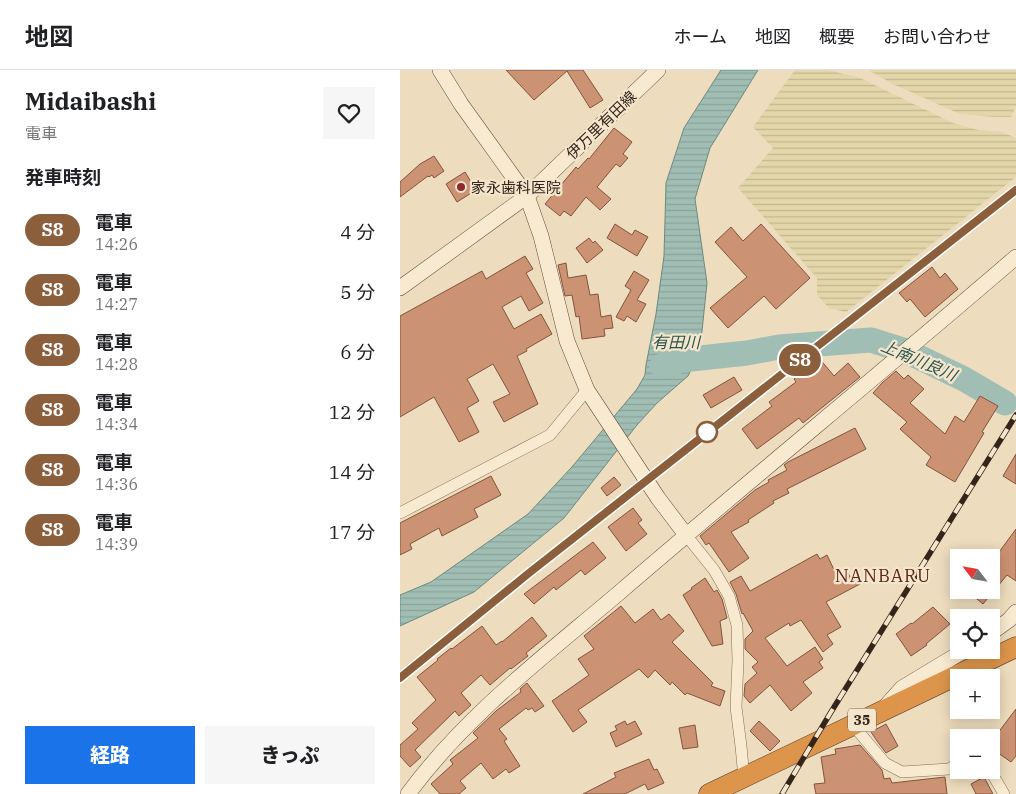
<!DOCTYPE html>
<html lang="ja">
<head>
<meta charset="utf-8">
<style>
  :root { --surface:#fff; --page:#f6f6f6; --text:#202124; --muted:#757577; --line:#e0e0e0; --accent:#1a73e8 }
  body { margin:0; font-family:"IBM Plex Serif","Noto Sans JP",serif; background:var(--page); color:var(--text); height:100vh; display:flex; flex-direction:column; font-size:19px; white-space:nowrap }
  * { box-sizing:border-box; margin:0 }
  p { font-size:16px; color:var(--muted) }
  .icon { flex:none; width:28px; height:28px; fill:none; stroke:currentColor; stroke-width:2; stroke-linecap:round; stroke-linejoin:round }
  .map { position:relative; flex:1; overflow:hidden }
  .panel { display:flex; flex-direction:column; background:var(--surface); width:400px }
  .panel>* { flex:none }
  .badge { padding:0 10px; border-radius:16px; font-size:18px; line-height:32px }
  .needle { width:32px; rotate:301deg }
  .controls { position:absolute; left:550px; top:479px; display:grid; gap:10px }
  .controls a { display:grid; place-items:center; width:50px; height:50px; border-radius:0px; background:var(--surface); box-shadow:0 2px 12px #0003; font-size:25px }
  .map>.badge { position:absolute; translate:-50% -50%; box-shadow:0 0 0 2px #fff }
  h2 { padding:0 25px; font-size:19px; line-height:45px }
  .round { display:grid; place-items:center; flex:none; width:52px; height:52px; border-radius:0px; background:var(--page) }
  .head { display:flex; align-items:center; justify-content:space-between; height:85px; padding:0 25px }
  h1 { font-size:24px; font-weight:800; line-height:38px }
  .primary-button { display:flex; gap:10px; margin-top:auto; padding:10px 25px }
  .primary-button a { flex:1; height:58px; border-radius:0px; background:var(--accent); color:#fff; font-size:20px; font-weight:800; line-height:58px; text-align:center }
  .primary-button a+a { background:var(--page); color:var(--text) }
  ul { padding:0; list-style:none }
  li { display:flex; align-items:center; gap:15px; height:60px; padding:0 25px }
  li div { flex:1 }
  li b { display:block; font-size:19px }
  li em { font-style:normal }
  li .badge { min-width:55px; font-weight:700; text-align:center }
  header { display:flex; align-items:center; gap:30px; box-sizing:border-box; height:70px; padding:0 25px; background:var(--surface); border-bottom:1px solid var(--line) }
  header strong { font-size:24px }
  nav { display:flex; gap:28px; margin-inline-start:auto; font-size:18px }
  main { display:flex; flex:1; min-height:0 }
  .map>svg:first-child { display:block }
  .farmland { fill:url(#farmland-rules) }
  .water { fill:url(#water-rules); stroke:#698b80 }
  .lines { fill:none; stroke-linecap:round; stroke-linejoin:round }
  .river { stroke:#a1beb4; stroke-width:25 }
  .building { fill:#cb9273; stroke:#83543d }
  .street-casing { stroke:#846c56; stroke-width:12 }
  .secondary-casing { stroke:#664d3a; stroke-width:16 }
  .highway-casing { stroke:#513b2b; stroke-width:21 }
  .street { stroke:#f8ead0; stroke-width:11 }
  .secondary { stroke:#f8ead0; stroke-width:15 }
  .highway { stroke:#dd954c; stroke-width:20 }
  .rail-casing { stroke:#34251b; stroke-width:5.5 }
  .rail { stroke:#f4e6cc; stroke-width:4; stroke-dasharray:11; stroke-linecap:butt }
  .line-casing { stroke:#fff; stroke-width:11 }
  .line { stroke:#8b5e3c; stroke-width:8 }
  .poi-dot { fill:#92272e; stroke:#f4e6cc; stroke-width:2 }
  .stop-dot { fill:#fff; stroke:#8b5e3c; stroke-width:2.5 }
  .labels { text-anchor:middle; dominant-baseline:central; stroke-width:4.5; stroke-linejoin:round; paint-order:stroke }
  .shield { fill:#f4e6cc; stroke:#6e5f50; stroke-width:1 }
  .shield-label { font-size:14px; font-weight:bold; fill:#34251b }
  .street-label { font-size:15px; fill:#34251b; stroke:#f4e6cc }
  .poi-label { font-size:15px; fill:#34251b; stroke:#f4e6cc; text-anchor:start }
  .water-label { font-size:16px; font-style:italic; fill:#2a534e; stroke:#f4e6cc }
  .quarter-label { font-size:18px; letter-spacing:1px; fill:#60251b; stroke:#f4e6cc }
</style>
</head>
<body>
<header>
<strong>地図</strong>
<nav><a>ホーム</a><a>地図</a><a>概要</a><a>お問い合わせ</a></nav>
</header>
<main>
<section class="panel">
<div class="head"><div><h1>Midaibashi</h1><p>電車</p></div><a class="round"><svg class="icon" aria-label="heart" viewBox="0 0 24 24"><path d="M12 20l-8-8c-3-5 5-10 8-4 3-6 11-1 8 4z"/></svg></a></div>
<h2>発車時刻</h2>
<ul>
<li><span class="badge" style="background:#8b5e3c;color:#fff">S8</span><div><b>電車</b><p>14:26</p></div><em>4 分</em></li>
<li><span class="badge" style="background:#8b5e3c;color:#fff">S8</span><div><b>電車</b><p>14:27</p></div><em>5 分</em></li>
<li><span class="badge" style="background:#8b5e3c;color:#fff">S8</span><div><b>電車</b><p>14:28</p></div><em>6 分</em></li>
<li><span class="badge" style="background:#8b5e3c;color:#fff">S8</span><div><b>電車</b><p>14:34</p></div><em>12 分</em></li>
<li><span class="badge" style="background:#8b5e3c;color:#fff">S8</span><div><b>電車</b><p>14:36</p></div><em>14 分</em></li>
<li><span class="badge" style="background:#8b5e3c;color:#fff">S8</span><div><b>電車</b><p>14:39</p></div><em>17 分</em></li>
</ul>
<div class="primary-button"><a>経路</a><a>きっぷ</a></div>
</section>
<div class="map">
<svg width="616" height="724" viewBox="0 0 616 724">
  <defs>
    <pattern id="farmland-rules" width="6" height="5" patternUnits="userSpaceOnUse" patternTransform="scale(1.25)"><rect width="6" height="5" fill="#e2d6aa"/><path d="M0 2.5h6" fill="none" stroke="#c2b892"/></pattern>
    <pattern id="water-rules" width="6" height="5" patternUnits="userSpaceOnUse" patternTransform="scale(1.25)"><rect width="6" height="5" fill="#a1beb4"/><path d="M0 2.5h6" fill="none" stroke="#8ba39a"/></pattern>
  </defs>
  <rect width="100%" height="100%" fill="#eddcbd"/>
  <path class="farmland" d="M395 0H428L460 8 553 53 578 60 602 62 616 68V107L446 242 429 238 417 225V208L338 118 373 78 353 57Z
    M468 0H616V36L611 47H594L560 44 493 14Z"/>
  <path class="water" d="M321 0H358L310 78 295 129 307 213 300 280 288 306 257 333 237 355 164 448 74 522 0 556V525L31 512 128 444 171 398 237 319 245 305 246 295 256 244 264 186 266 113 284 58Z"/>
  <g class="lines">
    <path class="river" d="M262 296 282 290 347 283 379 277 471 270 506 281 564 309 605 333"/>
  </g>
  <path class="building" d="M106 0H183L203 30 190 38 167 1 134 30Z
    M214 58 232 72 223 84 228 88 220 97 216 94 197 117 211 129 200 140 186 127 171 146 164 141 160 146 145 134 176 97 178 99 188 88 189 89Z
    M34 86 44 101 34 108 32 105 29 107 28 106 0 127V112L20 94Z
    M65 102 76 120 57 132 46 114Z
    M215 154 232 165 235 160 248 167 237 186 207 168Z
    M361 154 410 208 376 239 364 226 328 258 310 238 347 207 315 172 331 157 343 171Z
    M189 168 193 173 195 171 203 180 187 193 176 178Z
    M125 186 133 199 126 203 143 233 129 241 121 226 102 237 114 259 141 244 152 264 126 279 127 281 117 286 138 334 104 352 93 332 110 324 93 294 67 309 79 331 67 338 79 362 59 372 34 327 0 347V246L82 201 86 209Z
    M166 193 168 208 186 205 190 225 198 224 201 247 211 245 213 258 204 259 205 266 182 269 179 246 176 247 172 225 165 226 158 195Z
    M532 197 540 208 545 203 558 219 525 247 510 229 507 232 499 223Z
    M234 201 249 210 237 230 246 234 236 252 227 246 224 251 216 247 231 220 225 216Z
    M419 288 434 306 448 293 460 307 403 353 399 348 357 379 342 359 372 336 369 332 396 312 394 309Z
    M496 301 504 309 508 305 524 319 510 333 545 364 555 346 564 352 580 326 598 336 582 362 584 363 555 412 526 395 531 387 500 359 507 352 473 323 482 313Z
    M334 307 342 320 311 338 303 325Z
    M455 358 466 379 387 419 389 423 373 431 374 433 348 450 349 452 331 462 349 488 329 502 309 473 306 475 300 466 355 420 369 412 368 410 387 400 384 395 388 392Z
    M616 384V414L603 406Z
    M91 406 101 425 74 439 78 447 42 466 39 458 10 474 12 479 0 485V453Z
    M214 407 221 415 207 426 201 418Z
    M233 438 242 450 238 453 247 464 226 481 208 457Z
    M616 459V511L607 505 583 534 566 520H591V493Z
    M193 472 206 488 185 505 181 500 156 520 154 517 134 534 124 524Z
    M417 484 420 489 427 485 437 506 447 501 450 507 455 504 460 514 426 532 441 557 427 565 433 574 423 582 401 550 390 556 389 553 365 568 387 596 415 577 423 589 419 592 423 598 403 612 412 623 391 641 370 615 350 633 344 626 345 614 357 603 352 597 358 592 345 579V569L353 561 343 543 342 544 336 524 330 512 341 506 350 521Z
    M305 508 314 522 317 520 322 529 327 548 320 551 323 574 312 576 283 525 292 519 291 518Z
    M221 536 235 553 253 539 261 550 269 544 284 561 272 572 313 613 311 616 325 621 320 636 287 623 285 625 272 612 270 615 255 600 248 608 239 599 178 640 187 652 173 662 152 631 189 605 178 589 194 579 184 566Z
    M533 537 550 554 526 574 527 575 511 586 496 564 511 553 512 554Z
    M132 547 147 566 126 583 128 586 111 599 110 598 90 615 81 605 61 623 71 635 59 646 55 641 15 680 21 687 10 697 0 686V675L18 659 12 653 36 630 17 607 38 590 37 589 51 578 52 579 82 556 96 575 102 571V572Z
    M127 613 144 636 135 642 132 638 128 640 126 638 99 659 107 669 104 671 120 696 109 703 106 699 93 709 81 693 60 711 66 718 59 724H40L31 714 53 694 50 690 78 668 73 663 96 641 121 622 120 619Z
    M616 639V686L611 692 591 678V672Z
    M225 651 227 655 235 651 242 664 216 677 210 663 217 660 215 656Z
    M359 651 380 671 370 681 350 661Z
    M486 654 498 676 486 683 477 671 471 662Z
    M295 655 298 677 283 679 279 658Z
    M460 675 482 700 484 709 490 708 492 713 545 707 547 724H416L414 714 425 713 421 687 436 684 435 679Z
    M249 689 254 700 257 699 264 713 248 720 245 714 225 724H183L216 707 214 703Z
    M584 707 593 724H576L571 714Z"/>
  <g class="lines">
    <g class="street-casing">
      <path id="street" d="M0 443 150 365 187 320
        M286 465 314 500 329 526 337 555 338 591 336 637 341 676 344 708
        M453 655 485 693 502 702 549 699 559 693
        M590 700 604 724"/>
    </g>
    <g class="secondary-casing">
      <path id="secondary" d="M40 0 61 34 127 126 141 166 167 271 187 320 258 428 286 465
        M0 218 127 126 258 0
        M591 563 609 550 616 542
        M485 637 502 618 565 580
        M8 724C66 645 146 585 220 522 351 409 485 300 616 187"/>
    </g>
    <g class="highway-casing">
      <path id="highway" d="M309 724 616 577"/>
    </g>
    <use href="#street" class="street"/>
    <use href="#secondary" class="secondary"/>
    <use href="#highway" class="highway"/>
    <g class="rail-casing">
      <path id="rail" d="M0 608 129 503 616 120
        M382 724 431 642 616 345"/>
    </g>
    <use href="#rail" class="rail"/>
  </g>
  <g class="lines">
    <g class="line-casing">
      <path id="line" d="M0 608 129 503 616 120"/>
    </g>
    <use href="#line" class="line"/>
  </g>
  <circle class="poi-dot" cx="61" cy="117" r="5"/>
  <circle class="stop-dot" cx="307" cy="362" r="10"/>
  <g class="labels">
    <rect class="shield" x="448" y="638.5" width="28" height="23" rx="4"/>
    <g class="shield-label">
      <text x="462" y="650">35</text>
    </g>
    <g class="street-label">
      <text transform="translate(201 55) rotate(-44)">伊万里有田線</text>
    </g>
    <g class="poi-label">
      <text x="71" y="117">家永歯科医院</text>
    </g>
    <g class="water-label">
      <text x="276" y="272">有田川</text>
      <text transform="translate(519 290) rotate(23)">上南川良川</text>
    </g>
    <g class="quarter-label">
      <text x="483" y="505">NANBARU</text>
    </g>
  </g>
</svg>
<div class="controls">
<a><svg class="needle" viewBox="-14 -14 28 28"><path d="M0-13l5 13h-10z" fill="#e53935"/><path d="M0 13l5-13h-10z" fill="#757577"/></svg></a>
<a><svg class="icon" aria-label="locate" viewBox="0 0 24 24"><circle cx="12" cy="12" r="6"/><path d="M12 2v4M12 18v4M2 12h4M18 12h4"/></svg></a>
<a>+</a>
<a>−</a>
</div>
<b class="badge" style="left:400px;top:290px;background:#8b5e3c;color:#fff">S8</b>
</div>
</main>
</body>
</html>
